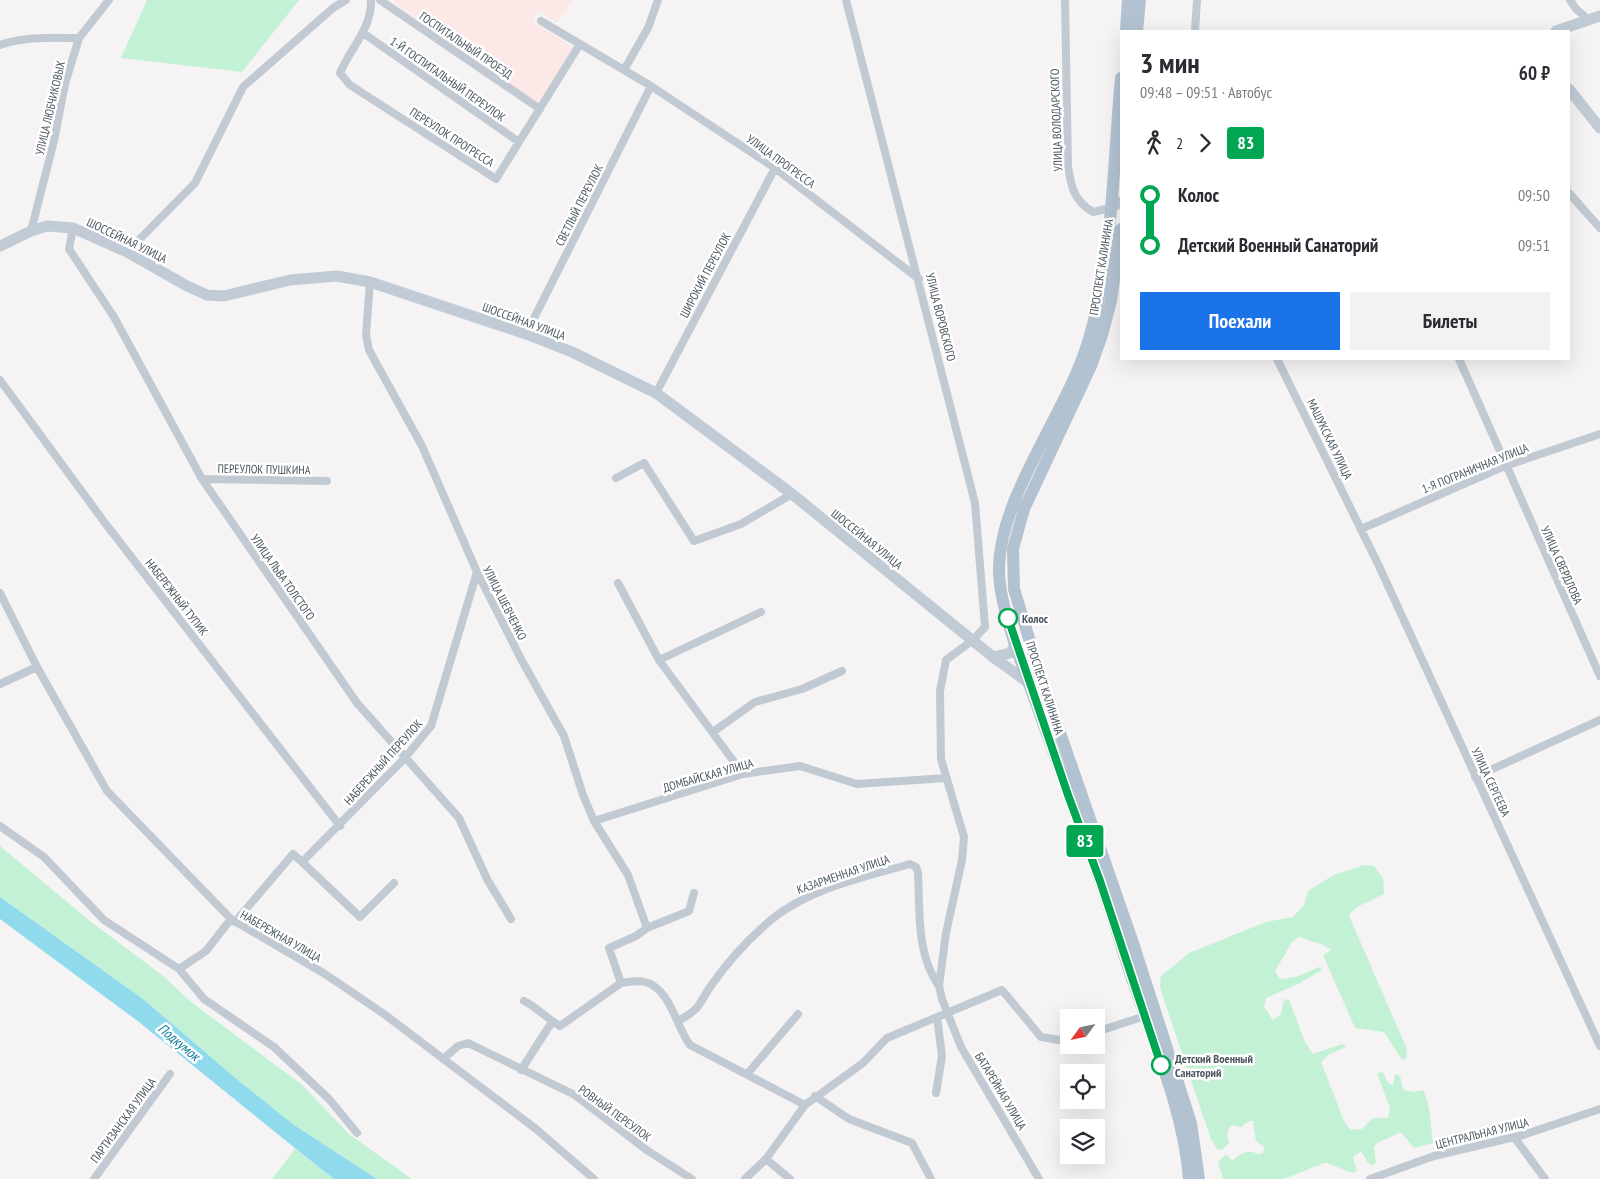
<!DOCTYPE html>
<html lang="ru">
<head>
<meta charset="utf-8">
<style>
  :root { --surface:#fff; --page:#f2f2f3; --text:#2b2b33; --muted:#7c7c81; --accent:#1a73e8 }
  body { margin:0; font-family:"PT Sans Narrow",sans-serif; background:var(--page); color:var(--text); height:100vh; display:flex; flex-direction:column; font-size:19px; white-space:nowrap }
  * { box-sizing:border-box; margin:0 }
  p { font-size:16px; color:var(--muted) }
  .icon { flex:none; width:28px; height:28px; fill:none; stroke:currentColor; stroke-width:2; stroke-linecap:round; stroke-linejoin:round }
  .map { position:relative; flex:1; overflow:hidden }
  .side { position:absolute; left:1120px; top:30px; width:450px; height:330px; display:flex; flex-direction:column; background:var(--surface); border-radius:0px; box-shadow:0 5px 20px #0002 }
  .side>* { flex:none }
  .badge { padding:0 10px; border-radius:4px; font-size:18px; line-height:32px }
  .needle { width:32px; rotate:237deg }
  .controls { position:absolute; left:1060px; top:1009px; display:grid; gap:10px }
  .controls a { display:grid; place-items:center; width:45px; height:45px; border-radius:0px; background:var(--surface); box-shadow:0 5px 20px #0002; font-size:25px }
  .map>.badge { position:absolute; translate:-50% -50%; box-shadow:0 0 0 2px #fff }
  .legs { display:flex; align-items:center; gap:8px; height:55px; padding:0 20px; font-size:16px }
  .legs p { margin-inline-start:auto }
  .headline { display:flex; align-items:center; justify-content:space-between; height:85px; padding:0 20px }
  h1 { font-size:28px; font-weight:700; line-height:38px }
  .action { display:flex; gap:10px; margin-top:auto; padding:10px 20px }
  .action a { flex:1; height:58px; border-radius:0px; background:var(--accent); color:#fff; font-size:20px; font-weight:700; line-height:58px; text-align:center }
  .action a+a { background:var(--page); color:var(--text) }
  ul { padding:0 20px; list-style:none }
  li { display:flex; align-items:center; gap:18px; height:50px; font-size:19px }
  li i { display:grid; place-items:center; width:8px; height:100%; margin:0 6px; background:currentColor }
  li i::after { content:''; width:12px; height:12px; margin:-6px; border:4px solid; border-radius:50%; background:var(--surface) }
  li p { margin-inline-start:auto }
  li:first-child i { background:linear-gradient(#0000 50%,currentColor 0) }
  li:last-child i { background:linear-gradient(currentColor 50%,#0000 0) }
  .map>svg:first-child { display:block }
  .medical { fill:#fce8e6 }
  .green { fill:#c3f1d5 }
  .water { fill:#90daee }
  .lines { fill:none; stroke-linecap:round; stroke-linejoin:round }
  .street { stroke:#c1cad2; stroke-width:8 }
  .secondary { stroke:#c1cbd6; stroke-width:11 }
  .primary { stroke:#b3c2d1; stroke-width:12 }
  .line-1-casing { stroke:#fff; stroke-width:11 }
  .line-1 { stroke:#00a651; stroke-width:8 }
  .stop-1-dot { fill:#fff; stroke:#00a651; stroke-width:2.5 }
  .labels { text-anchor:middle; dominant-baseline:central; stroke-width:5; stroke-linejoin:round; paint-order:stroke }
  .street-label { font-size:12px; fill:#4a5661; stroke:#fff }
  .stop-label { font-size:12px; font-weight:bold; fill:#4a5661; stroke:#fff; text-anchor:start }
  .water-label { font-size:14px; font-style:italic; fill:#0c7c9b; stroke:#fff }
</style>
</head>
<body>
<div class="map">
<svg width="1600" height="1179" viewBox="0 0 1600 1179">
  <rect width="100%" height="100%" fill="#f5f3f3"/>
  <path class="medical" d="M392 0H573L557 23 538 11 532 21 574 48 538 107 443 40Z"/>
  <path class="green" d="M147 0H299L242 72 121 58Z
    M0 846 90 921 162 975 191 1002 301 1084 350 1135 412 1179H377L294 1125 239 1081 143 999 0 897Z
    M1364 865 1374 866 1383 878 1384 894 1357 907 1350 914V918L1406 1047 1407 1058 1402 1060 1384 1032 1355 1028 1323 955 1331 950C1322 942 1311 943 1300 936L1292 942 1275 971 1280 979 1296 977 1319 967 1322 970 1298 984 1266 998 1264 1007 1273 1020 1281 1014 1284 999 1289 1000 1305 1042 1313 1054 1342 1044 1346 1047 1328 1055 1321 1062 1344 1121 1350 1130 1362 1129 1373 1118H1388L1390 1108 1377 1073 1383 1072 1388 1083 1393 1085 1395 1074 1400 1076 1403 1090 1414 1092 1423 1090C1430 1101 1431 1129 1433 1143L1414 1148 1401 1132 1377 1143 1374 1147 1376 1162 1373 1166 1368 1163 1361 1151 1353 1157 1357 1171 1353 1173C1343 1171 1333 1163 1324 1163L1284 1179H1223L1218 1162 1225 1155 1229 1157 1232 1161C1242 1153 1246 1149 1258 1154L1263 1153 1264 1147 1256 1141 1253 1121H1249L1241 1127 1231 1125 1227 1133 1229 1143 1222 1150 1217 1149 1211 1139 1163 997 1160 987 1161 976 1189 953 1266 922 1293 917 1304 905 1308 891 1334 875Z
    M295 1149 334 1179H272Z"/>
  <path class="water" d="M0 897 143 999 239 1081 294 1125 377 1179H334L311 1161 139 1022 0 919Z"/>
  <g class="lines">
    <path class="street" d="M371 0C372 29 350 48 340 73L350 85 496 179 580 44
      M380 0 540 109
      M846 0 975 503 985 627 973 640 946 660 940 691 941 759 964 837 962 860 946 933 939 986 942 999 961 1047 1039 1179
      M1065 0 1068 166C1071 187 1074 201 1093 212L1110 208
      M1570 0 1576 9 1589 20
      M541 21 651 86 775 168 919 279
      M1195 31 1197 0
      M363 33 519 142
      M0 45C26 36 52 38 79 38
      M624 70 648 28 658 0
      M1569 193 1600 228
      M73 228 69 249 114 317 202 479 357 703 459 818 487 879 511 919
      M31 231 54 141 65 84 79 38 109 0
      M127 252 195 183 243 87 333 8 346 0
      M370 282 366 335 369 350 422 446 477 572 521 659 564 736 583 795 594 821 628 875 647 928 636 936 609 948 621 983C628 982 638 980 645 982 671 989 676 1027 690 1045L805 1105
      M526 334 651 86
      M1277 359 1378 564 1600 1046
      M1459 359 1600 676
      M0 380 105 523 340 826
      M656 393 775 168
      M616 478 644 463 694 541 741 524 792 494
      M202 479 327 481
      M1361 529 1505 466 1600 434
      M618 583 659 660 743 774
      M0 593 37 667 107 791 231 919 325 974 384 1014 536 1129 594 1179
      M659 660 761 612
      M0 684 37 667
      M713 732 755 702 802 689 842 671
      M1475 777 1600 720
      M594 821 743 774 800 766 857 784 947 778
      M0 826 44 857 104 920 179 969 204 999 274 1047 329 1099 357 1133
      M302 862 360 917 394 883
      M235 922 293 854 302 862 404 759 431 726 477 572
      M647 928 689 911 694 893
      M179 969 206 951 231 919
      M524 1001C538 1008 547 1019 560 1026L621 983
      M678 1021C704 1007 697 1004 713 983 727 963 746 942 764 926 802 890 861 878 910 864L916 867 918 872C920 910 916 954 939 986
      M1096 1032 1145 1016
      M443 1059 458 1046 468 1043 575 1095 648 1151 692 1179
      M521 1070 552 1022
      M748 1073 798 1014
      M936 1093 942 1056 937 1017
      M815 1096 849 1119 912 1143 931 1179
      M1514 1137 1545 1179
      M766 1159 790 1179
      M94 1179 170 1074
      M745 1179 766 1159 805 1105 863 1063 887 1038 1002 990 1041 1037 1059 1040 1069 1038
      M1370 1179 1434 1156 1523 1135 1600 1109"/>
    <path class="secondary" d="M1556 31 1600 16
      M1569 89 1600 128
      M1110 208 1121 202
      M0 246 31 231 47 226 73 228 127 252 187 286 207 295 224 296 290 280 337 276 370 282 526 334 572 352 656 393 792 494 993 657 1029 683 1032 681
      M993 657 1010 653 1014 648V638"/>
    <path class="primary" d="M1126 31 1128 0
      M1137 31 1140 0
      M1121 78C1113 163 1113 261 1088 342 1066 415 998 497 999 572 1000 612 1027 677 1041 717 1060 771 1081 825 1100 880 1113 916 1123 954 1136 990 1157 1051 1184 1114 1189 1179
      M1121 229 1111 301 1102 335 1091 366 1024 509 1013 549 1014 589 1041 678 1133 943 1191 1123 1199 1179"/>
  </g>
  <g class="lines">
    <g class="line-1-casing">
      <path id="line-1" d="M1008 618 1068 795 1100 881 1161 1065"/>
    </g>
    <use href="#line-1" class="line-1"/>
  </g>
  <g class="stop-1-dot">
    <circle cx="1008" cy="618" r="9"/>
    <circle cx="1161" cy="1065" r="9"/>
  </g>
  <g class="labels">
    <g class="street-label">
      <text transform="translate(466 45) rotate(34)">ГОСПИТАЛЬНЫЙ ПРОЕЗД</text>
      <text transform="translate(448 79) rotate(35)">1-Й ГОСПИТАЛЬНЫЙ ПЕРЕУЛОК</text>
      <text transform="translate(50 108) rotate(-77)">УЛИЦА ЛЮБЧИКОВЫХ</text>
      <text transform="translate(1056 120) rotate(-92)">УЛИЦА ВОЛОДАРСКОГО</text>
      <text transform="translate(452 137) rotate(33)">ПЕРЕУЛОК ПРОГРЕССА</text>
      <text transform="translate(781 161) rotate(36)">УЛИЦА ПРОГРЕССА</text>
      <text transform="translate(579 205) rotate(-63)">СВЕТЛЫЙ ПЕРЕУЛОК</text>
      <text transform="translate(127 240) rotate(26)">ШОССЕЙНАЯ УЛИЦА</text>
      <text transform="translate(1101 267) rotate(-81)">ПРОСПЕКТ КАЛИНИНА</text>
      <text transform="translate(705 275) rotate(-62)">ШИРОКИЙ ПЕРЕУЛОК</text>
      <text transform="translate(941 317) rotate(76)">УЛИЦА ВОРОВСКОГО</text>
      <text transform="translate(524 321) rotate(20)">ШОССЕЙНАЯ УЛИЦА</text>
      <text transform="translate(1330 439) rotate(64)">МАШУКСКАЯ УЛИЦА</text>
      <text transform="translate(1475 468) rotate(-22)">1-Я ПОГРАНИЧНАЯ УЛИЦА</text>
      <text transform="translate(264 469) rotate(1)">ПЕРЕУЛОК ПУШКИНА</text>
      <text transform="translate(867 539) rotate(39)">ШОССЕЙНАЯ УЛИЦА</text>
      <text transform="translate(1562 565) rotate(66)">УЛИЦА СВЕРДЛОВА</text>
      <text transform="translate(283 577) rotate(55)">УЛИЦА ЛЬВА ТОЛСТОГО</text>
      <text transform="translate(177 597) rotate(52)">НАБЕРЕЖНЫЙ ТУПИК</text>
      <text transform="translate(505 603) rotate(63)">УЛИЦА ШЕВЧЕНКО</text>
      <text transform="translate(1045 688) rotate(72)">ПРОСПЕКТ КАЛИНИНА</text>
      <text transform="translate(383 762) rotate(-48)">НАБЕРЕЖНЫЙ ПЕРЕУЛОК</text>
      <text transform="translate(708 775) rotate(-16)">ДОМБАЙСКАЯ УЛИЦА</text>
      <text transform="translate(1491 782) rotate(65)">УЛИЦА СЕРГЕЕВА</text>
      <text transform="translate(843 874) rotate(-19)">КАЗАРМЕННАЯ УЛИЦА</text>
      <text transform="translate(281 936) rotate(30)">НАБЕРЕЖНАЯ УЛИЦА</text>
      <text transform="translate(1001 1091) rotate(59)">БАТАРЕЙНАЯ УЛИЦА</text>
      <text transform="translate(615 1113) rotate(36)">РОВНЫЙ ПЕРЕУЛОК</text>
      <text transform="translate(123 1120) rotate(-54)">ПАРТИЗАНСКАЯ УЛИЦА</text>
      <text transform="translate(1482 1133) rotate(-14)">ЦЕНТРАЛЬНАЯ УЛИЦА</text>
    </g>
    <g class="stop-label">
      <text x="1022" y="618">Колос</text>
      <text x="1175" y="1058">Детский Военный<tspan x="1175" dy="14">Санаторий</tspan></text>
    </g>
    <g class="water-label">
      <text transform="translate(179 1042) rotate(40)">Подкумок</text>
    </g>
  </g>
</svg>
<div class="controls">
<a><svg class="needle" viewBox="-14 -14 28 28"><path d="M0-13l5 13h-10z" fill="#e53935"/><path d="M0 13l5-13h-10z" fill="#7c7c81"/></svg></a>
<a><svg class="icon" aria-label="locate" viewBox="0 0 24 24"><circle cx="12" cy="12" r="6"/><path d="M12 2v4M12 18v4M2 12h4M18 12h4"/></svg></a>
<a><svg class="icon" aria-label="layers" viewBox="0 0 24 24"><path d="M12 4l9 5-9 5-9-5zM3 14l9 5 9-5"/></svg></a>
</div>
<b class="badge" style="left:1085px;top:841px;background:#00a651;color:#fff">83</b>
<section class="side">
<div class="headline"><div><h1>3 мин</h1><p>09:48 – 09:51 · Автобус</p></div><b>60 ₽</b></div>
<div class="legs"><svg class="icon" aria-label="walk" viewBox="0 0 24 24"><circle cx="13" cy="4" r="2"/><path d="M13 8l-2 6 4 7M11 14l-3 7M7 12l3-4h3l4 4"/></svg>2<svg class="icon" aria-label="forward" viewBox="0 0 24 24"><path d="M9 5l7 7-7 7"/></svg><b class="badge" style="background:#00a651;color:#fff">83</b></div>
<ul>
<li><i style="color:#00a651"></i><b>Колос</b><p>09:50</p></li>
<li><i style="color:#00a651"></i><b>Детский Военный Санаторий</b><p>09:51</p></li>
</ul>
<div class="action"><a>Поехали</a><a>Билеты</a></div>
</section>
</div>
</body>
</html>
